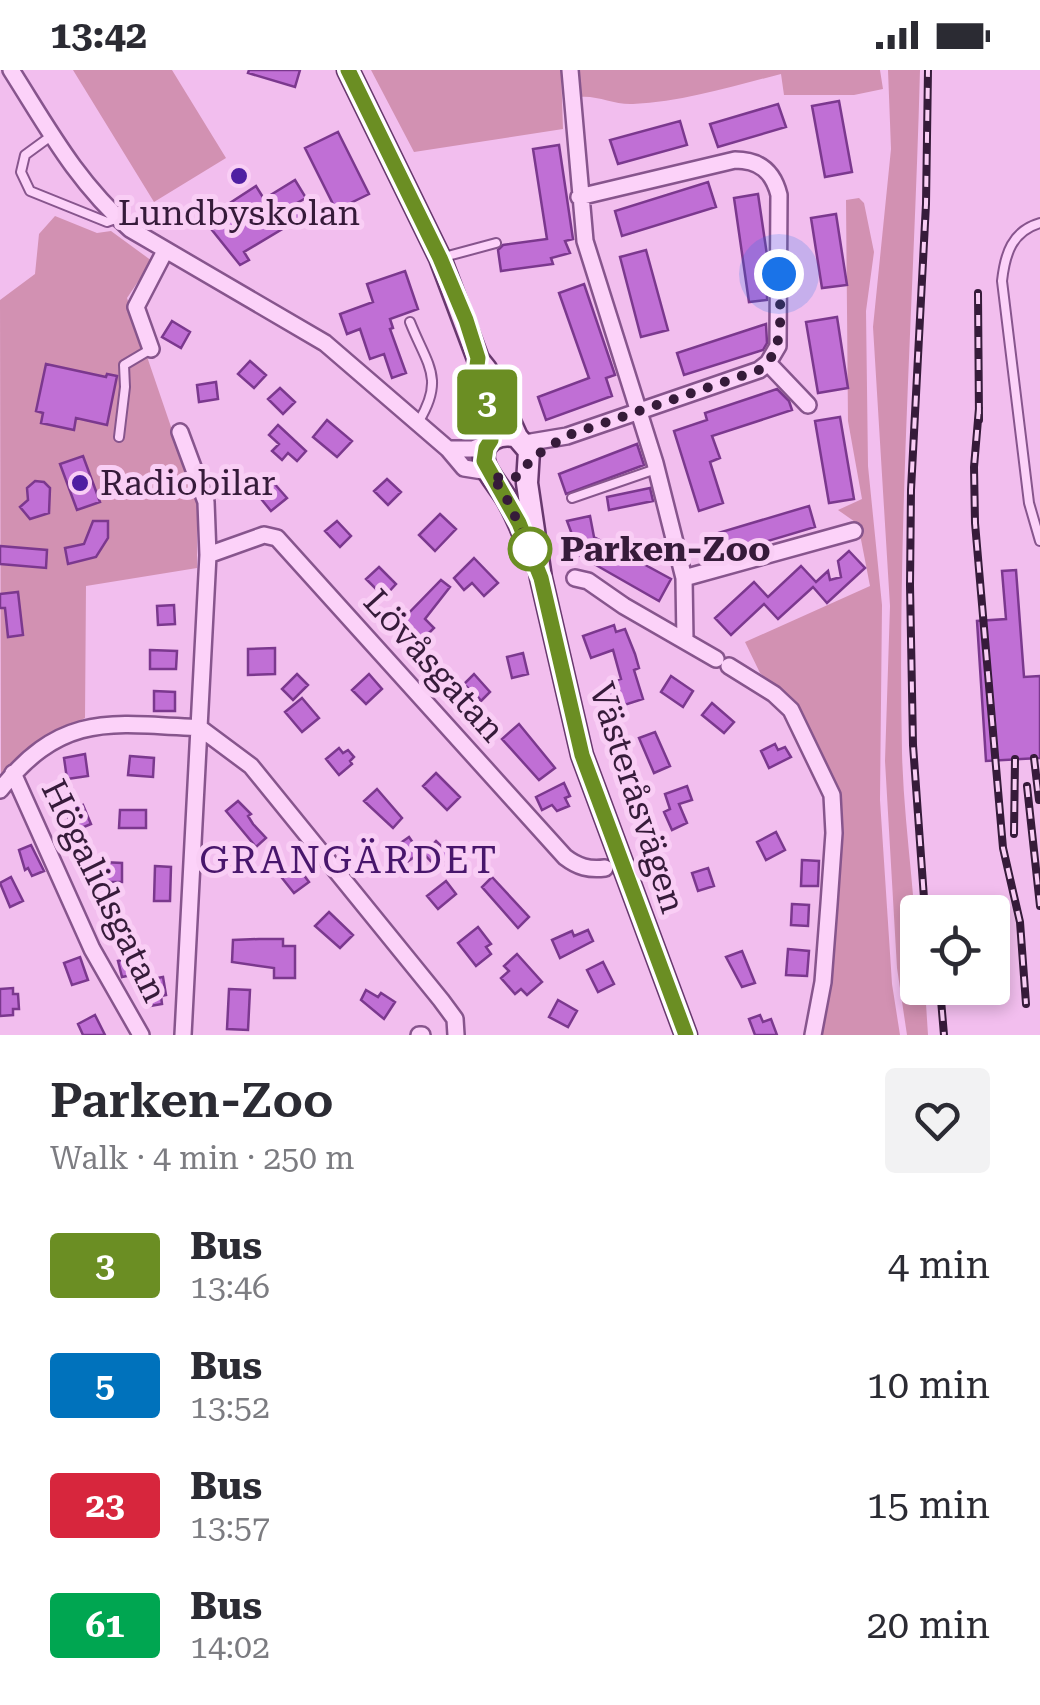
<!DOCTYPE html>
<html lang="en">
<head>
<meta charset="utf-8">
<style>
  :root { --surface:#fff; --page:#f2f2f3; --text:#2b2b33; --muted:#7c7c81 }
  body { margin:0; font-family:"Roboto Serif",serif; background:var(--page); color:var(--text); height:100vh; display:flex; flex-direction:column; font-size:38px; white-space:nowrap }
  * { box-sizing:border-box; margin:0 }
  p { font-size:32px; color:var(--muted) }
  .icon { flex:none; width:55px; height:55px; fill:none; stroke:currentColor; stroke-width:2; stroke-linecap:round; stroke-linejoin:round }
  .map { position:relative; height:965px; overflow:hidden }
  .details { display:flex; flex-direction:column; background:var(--surface); flex:1 }
  .details>* { flex:none }
  .badge { padding:0 20px; border-radius:8px; font-size:35px; line-height:65px }
  .buttons { position:absolute; left:900px; top:825px; display:grid; gap:20px }
  .buttons a { display:grid; place-items:center; width:110px; height:110px; border-radius:10px; background:var(--surface); box-shadow:0 5px 15px #0003; font-size:50px }
  .you { position:absolute; width:50px; height:50px; margin:-25px; border:8px solid #fff; border-radius:50%; background:#1a73e8; box-shadow:0 0 0 15px #1a73e833 }
  .map>.badge { position:absolute; translate:-50% -50%; box-shadow:0 0 0 5px #fff }
  .round { display:grid; place-items:center; flex:none; width:105px; height:105px; border-radius:10px; background:var(--page) }
  .summary { display:flex; align-items:center; justify-content:space-between; height:170px; padding:0 50px }
  h1 { font-size:48px; font-weight:600; line-height:75px }
  ul { padding:0; list-style:none }
  li { display:flex; align-items:center; gap:30px; height:120px; padding:0 50px }
  li div { flex:1 }
  li b { display:block; font-size:38px }
  li em { font-style:normal }
  li .badge { min-width:110px; font-weight:700; text-align:center }
  .status { display:flex; justify-content:space-between; align-items:center; height:70px; padding:0 50px; background:var(--surface); direction:ltr }
  .status svg { height:28px; fill:currentColor }
  .map>svg:first-child { display:block }
  .green { fill:#d291b2 }
  .building { fill:#c06fd5; stroke:#7b388e; stroke-width:2.5 }
  .lines { fill:none; stroke-linecap:round; stroke-linejoin:round }
  .lane-casing { stroke:#87558d; stroke-width:12 }
  .street-casing { stroke:#87558d; stroke-width:20 }
  .secondary-casing { stroke:#68386e; stroke-width:25 }
  .lane { stroke:#fcd2f9; stroke-width:8 }
  .street { stroke:#fcd2f9; stroke-width:15 }
  .secondary { stroke:#fcd2f9; stroke-width:20 }
  .rail-casing { stroke:#361b3a; stroke-width:8 }
  .rail { stroke:#f9cef5; stroke-width:4; stroke-dasharray:11; stroke-linecap:butt }
  .line-casing { stroke:#fff; stroke-width:22 }
  .line { stroke:#6b8e23; stroke-width:15 }
  .walk { stroke:#361b3a; stroke-width:10; stroke-dasharray:0 18 }
  .poi-dot { fill:#4f1ea2; stroke:#f9cef5; stroke-width:4 }
  .stop-dot { fill:#fff; stroke:#6b8e23; stroke-width:5 }
  .labels { text-anchor:middle; dominant-baseline:central; stroke-width:10; stroke-linejoin:round; paint-order:stroke }
  .poi-label { font-size:35px; fill:#361b3a; stroke:#f9cef5 }
  .stop-label { font-size:35px; font-weight:bold; fill:#361b3a; stroke:#f9cef5; text-anchor:start }
  .street-label { font-size:35px; fill:#361b3a; stroke:#f9cef5 }
  .neighbourhood-label { font-size:38px; letter-spacing:2.5px; fill:#48166c; stroke:#f9cef5 }
</style>
</head>
<body>
<div class="status"><b>13:42</b><svg viewBox="0 0 49 12"><path d="M0 12V9h3v3zM5 12V6h3v6zM10 12V3h3v9zM15 12V0h3v12zM26 1h20v11H26zM47 4h2v5h-2z"/></svg></div>
<div class="map">
<svg width="1040" height="965" viewBox="0 0 1040 965">
  <rect width="100%" height="100%" fill="#f2beee"/>
  <path class="green" d="M73 0H172L226 88 154 132Z
    M371 0H561L563 59 414 82Z
    M578 0H880L883 19 854 25H784L781 4C733 16 683 32 633 34 614 35 598 25 579 27Z
    M888 0H920C914 227 897 455 902 683 904 761 918 839 918 918H925L928 965H907L897 898 885 691 890 536 873 257 891 79Z
    M859 128 864 133 874 182 866 241 868 396 882 535 880 730 892 914 900 965H821L828 930 841 737 825 690 807 653 788 627 760 603 745 572 870 516 858 454 838 440 862 429 848 351 846 130Z
    M55 146 97 163 111 161 152 191 127 228 197 433V498L86 516 85 648 43 670 1 705 0 230 35 204 39 164Z"/>
  <path class="building" d="M249 0H300L295 17 248 3Z
    M839 31 852 102 825 107 812 36Z
    M778 34 786 57 718 77 710 54Z
    M680 51 687 75 618 94 610 70Z
    M338 62 369 124 336 140 305 78Z
    M559 75 573 169 565 171 570 183 551 188 553 194 501 201 498 180 503 175 547 169 533 79Z
    M295 110 306 128 297 133 304 146 244 182 249 190 240 195 212 160 237 145 230 133 256 116 264 129Z
    M708 112 716 137 622 166 615 141Z
    M758 124 767 185V230L749 232 734 128Z
    M836 144 847 215 822 218 811 148Z
    M646 180 668 260 641 267 620 187Z
    M405 201 418 239 390 249 393 258 390 259 406 303 392 308 384 284 370 289 360 259 347 264 340 244 373 232 367 214Z
    M584 214 615 305 606 308 612 326 546 350 538 327 589 308 559 223Z
    M837 247 848 318 818 323 806 252Z
    M172 251 190 262 181 278 162 267Z
    M766 254 767 273 763 280 684 305 677 283Z
    M250 291 266 305 254 318 238 304Z
    M46 294 106 307 107 304 117 306 107 355 76 348 74 360 41 353 43 343 36 341Z
    M216 312 218 329 199 332 197 315Z
    M280 318 295 332 283 344 268 329Z
    M777 319 789 331 792 340 712 366 720 388 710 392 723 433 699 441 674 361 707 350 705 343Z
    M840 347 854 429 829 433 815 351Z
    M327 350 352 371 337 387 313 367Z
    M278 355 306 381 297 391 288 383 282 390 272 381 279 374 269 365Z
    M637 374 644 395 566 424 559 404Z
    M83 386 100 432 77 440 60 394Z
    M387 409 401 422 388 435 374 421Z
    M35 411 44 412 50 418 49 443 30 449 20 437 28 430 27 418Z
    M272 411 287 428 271 441 257 424Z
    M650 418 653 431 609 440 607 427Z
    M809 436 815 457 724 484 718 463Z
    M440 444 456 459 435 481 419 465Z
    M590 446 594 467 671 509 659 531 580 486 567 451Z
    M93 451H108V468L96 487 68 494 65 478 84 474Z
    M337 451 351 466 340 477 325 461Z
    M0 476 47 480 46 498 0 494Z
    M849 481 865 498 827 533 813 517 778 549 764 534 731 565 715 548 754 512 768 527 801 496 816 512 828 501 830 510 841 507 838 491Z
    M474 488 498 513 484 526 472 513 464 520 454 508Z
    M379 497 396 514 384 527 366 509Z
    M1016 500 1024 607 1040 606V688L986 691 977 551 1006 549 1002 501Z
    M441 510 450 517 425 549 434 558 423 569 403 549Z
    M18 522 23 565 8 567 5 538H0V524Z
    M174 535 175 554 158 555 157 536Z
    M614 555 616 562 625 559 635 584 639 598 634 600 643 629 615 638 607 613 621 609 613 580 591 588 583 566Z
    M275 578V604L248 605V579Z
    M150 580 177 581 176 599H150Z
    M523 583 528 604 512 608 507 587Z
    M297 604 308 615 293 630 282 619Z
    M369 604 382 619 366 634 352 620Z
    M474 604 490 622 481 631 478 627 473 632 464 622 468 618 464 614Z
    M671 606 693 621 683 637 661 622Z
    M154 621 175 622V641H154Z
    M302 628 319 648 302 662 285 642Z
    M712 633 734 652 724 663 702 645Z
    M519 654 555 698 539 710 502 669Z
    M655 662 670 696 654 703 639 668Z
    M775 674 778 680 785 677 791 687 769 698 761 681Z
    M339 678 343 683 348 680 354 687 350 691 352 694 339 705 326 689Z
    M85 684 88 706 67 709 64 688Z
    M130 686 154 688 153 707 128 705Z
    M436 703 460 727 447 740 423 716Z
    M564 713 570 726 565 728 569 736 557 741 552 735 542 740 536 727Z
    M687 716 692 730 679 734 687 753 672 760 664 742 670 739 665 724Z
    M377 719 402 748 393 758 364 731Z
    M238 731 251 744 248 746 253 754 266 768 256 777 226 741Z
    M83 735 91 754 74 761 66 742Z
    M120 740H146V758H119Z
    M776 762 785 780 766 790 757 772Z
    M409 767 420 783 400 797 392 785 402 778 399 774Z
    M436 771 450 785 437 798 424 784Z
    M31 775 44 801 32 806 28 798 25 800 19 780Z
    M802 790 819 791 818 816H801Z
    M102 792 122 793V812H102Z
    M155 796 171 797 170 831H154Z
    M297 796 309 812 294 823 282 808Z
    M708 798 714 816 698 821 692 803Z
    M11 807 23 831 10 837 0 813Z
    M492 807 529 847 518 858 482 817Z
    M446 811 456 824 438 839 427 826Z
    M792 834 809 835 808 856 791 855Z
    M329 842 353 865 340 878 315 856Z
    M478 857 491 874 486 877 491 884 476 896 458 873Z
    M588 860 593 871 560 888 552 870 572 861 574 866Z
    M259 869H283V876H295V908H274V898L232 892 233 870Z
    M788 879 809 881 807 906 786 905Z
    M742 881 755 913 742 917 726 887Z
    M517 884 542 912 527 925 521 919 515 924 501 908 509 901 504 896Z
    M138 886 142 903 122 907 118 891Z
    M80 887 88 910 72 915 64 893Z
    M603 892 614 914 598 922 587 900Z
    M163 907 166 925 161 926 162 934 150 936 146 910Z
    M13 918V924H18L19 939H13V945L0 946V919Z
    M229 919 250 920 248 960 227 959Z
    M366 920 378 927 381 923 395 932 384 949 361 930Z
    M558 930 577 941 568 957 549 947Z
    M95 945 105 965H83L78 954Z
    M760 945 763 952 771 949 777 965H755L749 949Z"/>
  <g class="lines">
    <g class="lane-casing">
      <path id="lane" d="M51 66 25 85 21 102 30 121 107 152 118 148
        M1040 153C1012 161 1005 184 1002 211L1029 433 1040 471
        M444 187 496 173
        M410 252C427 295 445 308 419 351
        M119 367 125 317 124 295 151 279
        M572 428 656 399"/>
    </g>
    <g class="street-casing">
      <path id="street" d="M11 0C49 60 76 111 130 159L325 273 448 379 464 398 489 402
        M570 0 585 171 655 393 684 508 685 571
        M151 279 136 237 165 181
        M768 293 808 335
        M180 362 206 432 208 485 183 965
        M525 373 567 366 759 300 768 293 778 276 779 125C773 101 759 90 735 90L579 127
        M448 379H473L488 373
        M208 485 264 465 277 468 565 787C578 797 589 800 605 798
        M575 508 588 511 624 536 716 589
        M684 508 854 461
        M729 596 774 624 791 640 832 725 834 763 829 834 823 912 813 965
        M200 658 251 696 441 930 455 949 456 965
        M13 703 92 879 141 965
        M0 720C62 642 110 653 200 658
        M419 965H422"/>
    </g>
    <g class="secondary-casing">
      <path id="secondary" d="M348 0 440 188 478 289 486 299 517 367 529 381 527 413 541 508 582 685 686 965
        M517 367C501 362 481 370 484 390 486 404 503 420 509 433 517 447 523 463 529 478"/>
    </g>
    <use href="#lane" class="lane"/>
    <use href="#street" class="street"/>
    <use href="#secondary" class="secondary"/>
    <g class="rail-casing">
      <path id="rail" d="M978 223 979 350
        M979 338 974 397 975 453 1003 778 1020 852 1026 934
        M1034 688 1039 730
        M1027 716 1040 836
        M1014 764 1015 689
        M925 842 913 675 910 515 911 420 926 134 928 0
        M940 918 944 965"/>
    </g>
    <use href="#rail" class="rail"/>
  </g>
  <g class="lines">
    <g class="line-casing">
      <path id="line" d="M348 0 440 188 466 250 478 288 476 303 492 346 491 370 486 378 484 391 519 453 541 508 582 685 686 965"/>
    </g>
    <use href="#line" class="line"/>
    <path class="walk" d="M530 479 508 431 492 405C509 413 524 408 529 390L566 366 759 300C788 280 779 236 779 204"/>
  </g>
  <g class="poi-dot">
    <circle cx="239" cy="106" r="10"/>
    <circle cx="80" cy="413" r="10"/>
  </g>
  <circle class="stop-dot" cx="530" cy="479" r="20"/>
  <g class="labels">
    <g class="poi-label">
      <text x="239" y="143">Lundbyskolan</text>
      <text x="100" y="413" text-anchor="start">Radiobilar</text>
    </g>
    <g class="stop-label">
      <text x="560" y="479">Parken-Zoo</text>
    </g>
    <g class="street-label">
      <text transform="translate(434 596) rotate(48)">Lövåsgatan</text>
      <text transform="translate(637 728) rotate(72)">Västeråsvägen</text>
      <text transform="translate(104 821) rotate(64)">Högalidsgatan</text>
    </g>
    <g class="neighbourhood-label">
      <text x="349" y="790">GRANGÄRDET</text>
    </g>
  </g>
</svg>
<div class="buttons">
<a><svg class="icon" aria-label="locate" viewBox="0 0 24 24"><circle cx="12" cy="12" r="6"/><path d="M12 2v4M12 18v4M2 12h4M18 12h4"/></svg></a>
</div>
<div class="you" style="left:779px;top:204px"></div>
<b class="badge" style="left:487px;top:332px;background:#6b8e23;color:#fff">3</b>
</div>
<section class="details">
<div class="summary"><div><h1>Parken-Zoo</h1><p>Walk · 4 min · 250 m</p></div><a class="round"><svg class="icon" aria-label="heart" viewBox="0 0 24 24"><path d="M12 20l-8-8c-3-5 5-10 8-4 3-6 11-1 8 4z"/></svg></a></div>
<ul>
<li><span class="badge" style="background:#6b8e23;color:#fff">3</span><div><b>Bus</b><p>13:46</p></div><em>4 min</em></li>
<li><span class="badge" style="background:#0072bc;color:#fff">5</span><div><b>Bus</b><p>13:52</p></div><em>10 min</em></li>
<li><span class="badge" style="background:#d7263d;color:#fff">23</span><div><b>Bus</b><p>13:57</p></div><em>15 min</em></li>
<li><span class="badge" style="background:#00a651;color:#fff">61</span><div><b>Bus</b><p>14:02</p></div><em>20 min</em></li>
</ul>
</section>
</body>
</html>
